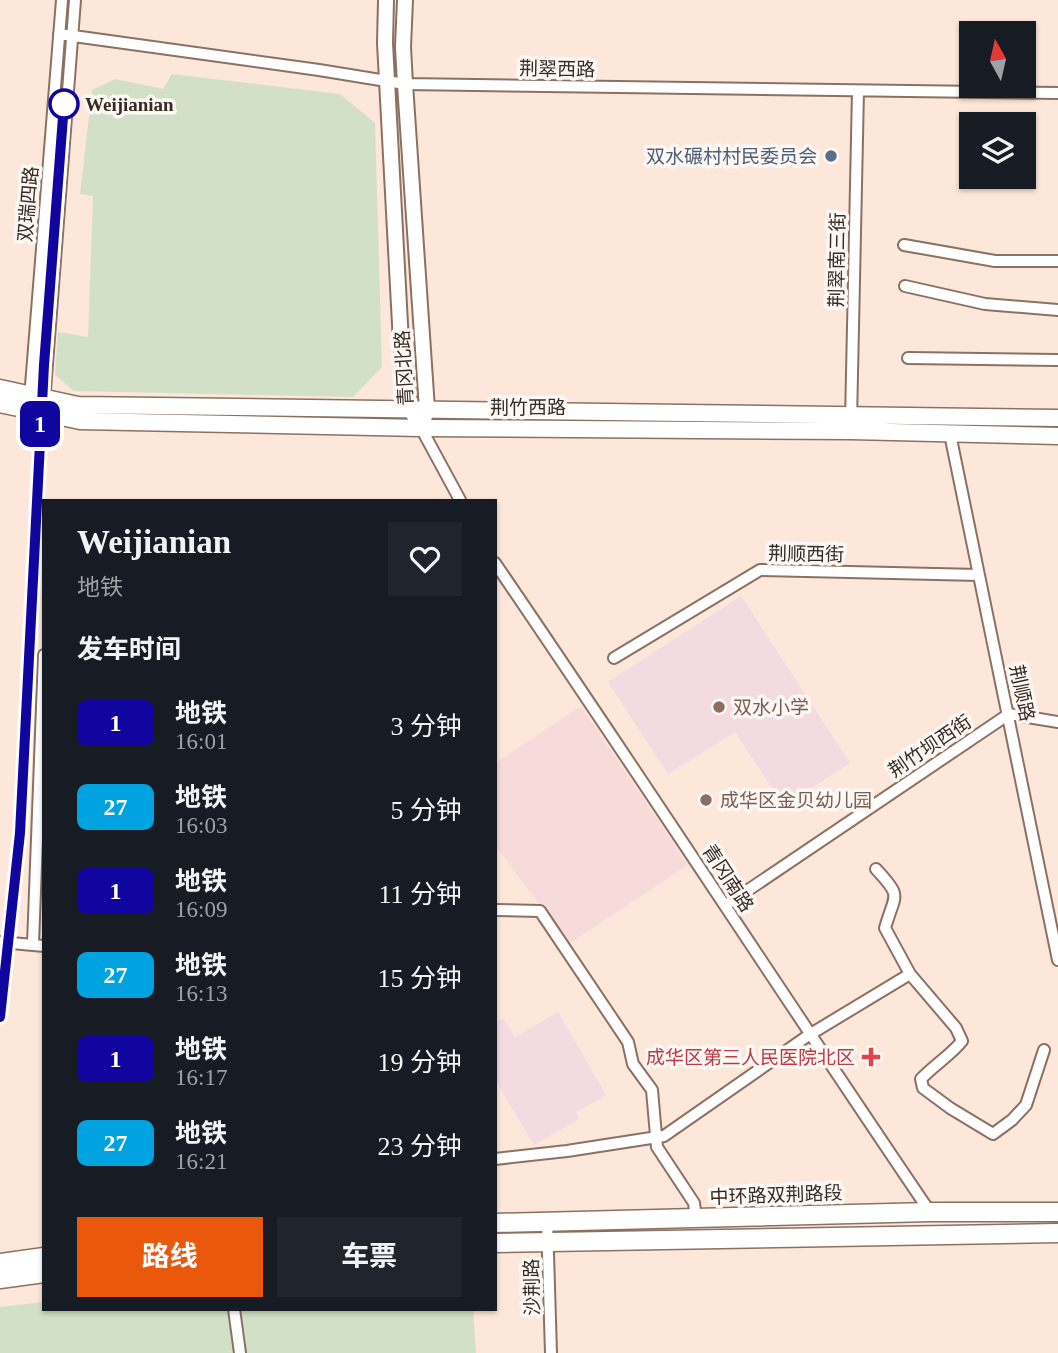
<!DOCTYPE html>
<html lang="zh">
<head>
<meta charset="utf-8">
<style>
  :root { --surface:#171b24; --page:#20242c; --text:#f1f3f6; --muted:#9ea1a6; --accent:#ea580c }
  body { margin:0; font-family:"Times New Roman","Noto Sans SC",serif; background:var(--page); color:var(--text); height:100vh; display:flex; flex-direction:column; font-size:26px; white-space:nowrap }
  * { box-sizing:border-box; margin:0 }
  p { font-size:23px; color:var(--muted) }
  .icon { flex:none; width:38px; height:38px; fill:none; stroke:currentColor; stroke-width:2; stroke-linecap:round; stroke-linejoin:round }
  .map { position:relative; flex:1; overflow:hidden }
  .drawer { position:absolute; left:42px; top:499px; width:455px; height:812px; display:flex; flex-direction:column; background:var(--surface); border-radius:0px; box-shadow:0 2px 5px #0004 }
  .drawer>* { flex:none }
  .badge { padding:0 14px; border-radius:10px; font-size:24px; line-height:46px }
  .needle { width:46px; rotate:352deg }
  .tools { position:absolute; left:959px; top:21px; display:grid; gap:14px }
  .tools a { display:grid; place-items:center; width:77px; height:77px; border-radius:0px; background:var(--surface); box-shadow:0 2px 5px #0004; font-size:35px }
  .map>.badge { position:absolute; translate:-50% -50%; box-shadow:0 0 0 4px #fff }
  h2 { padding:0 35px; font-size:26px; line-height:63px }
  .round { display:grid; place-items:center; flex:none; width:74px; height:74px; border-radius:0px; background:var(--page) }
  .headline { display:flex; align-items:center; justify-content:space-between; height:119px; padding:0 35px }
  h1 { font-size:33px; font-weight:700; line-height:52px }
  .button { display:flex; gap:14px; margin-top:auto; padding:14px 35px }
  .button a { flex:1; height:80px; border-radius:0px; background:var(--accent); color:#fff; font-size:28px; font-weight:700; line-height:80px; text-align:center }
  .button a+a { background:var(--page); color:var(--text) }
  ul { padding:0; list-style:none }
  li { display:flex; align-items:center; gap:21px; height:84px; padding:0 35px }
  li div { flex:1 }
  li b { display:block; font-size:26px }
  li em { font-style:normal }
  li .badge { min-width:77px; font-weight:700; text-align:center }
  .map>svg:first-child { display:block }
  .commercial { fill:#f6dbda }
  .education { fill:#f4dae1 }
  .green { fill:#d2e0c7 }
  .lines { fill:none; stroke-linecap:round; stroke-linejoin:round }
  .minor-casing { stroke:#8a7163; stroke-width:14 }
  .tertiary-casing { stroke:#8a7163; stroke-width:18 }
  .secondary-casing { stroke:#8a7163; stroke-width:19 }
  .primary-casing { stroke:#8a7163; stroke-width:21 }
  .minor { stroke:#fff; stroke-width:10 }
  .tertiary { stroke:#fff; stroke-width:14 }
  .secondary { stroke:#fff; stroke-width:16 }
  .primary { stroke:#fff; stroke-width:18 }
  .line-casing { stroke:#fff; stroke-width:16 }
  .line { stroke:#10069f; stroke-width:10 }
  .stop-dot { fill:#fff; stroke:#10069f; stroke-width:3.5 }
  .service-dot { fill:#5c6f8a; stroke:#fef8f5; stroke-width:2.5 }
  .education-dot { fill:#8d6e63; stroke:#fef8f5; stroke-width:2.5 }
  .health-dot { fill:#e0444e; stroke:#fef8f5; stroke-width:2.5 }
  .labels { text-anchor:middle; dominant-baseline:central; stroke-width:7; stroke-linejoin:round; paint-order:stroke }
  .street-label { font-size:19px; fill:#352b24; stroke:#fef8f5 }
  .stop-label { font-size:19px; font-weight:bold; fill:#352b24; stroke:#fef8f5; text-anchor:start }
  .service-label { font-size:19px; fill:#4e5e75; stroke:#fef8f5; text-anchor:end }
  .education-label { font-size:19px; fill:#785e54; stroke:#fef8f5; text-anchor:start }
  .health-label { font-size:19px; fill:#be3a42; stroke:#fef8f5; text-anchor:end }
</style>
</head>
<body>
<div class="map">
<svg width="1058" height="1353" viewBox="0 0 1058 1353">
  <rect width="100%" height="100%" fill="#fde7da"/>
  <path class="commercial" d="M581 706 688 865 569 944 495 845V763Z"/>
  <path class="education" d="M741 596 850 763 784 806 735 732 668 774 608 682Z
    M558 1012 606 1095 576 1112 579 1119 534 1145 495 1080V1023L503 1018 515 1037Z"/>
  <path class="green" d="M172 74 340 94 375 123 382 367 353 397 74 391 55 375 58 332 88 337 93 196 80 194 92 90 115 79 163 89Z
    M44 1302V1309H473L476 1353H0V1307Z"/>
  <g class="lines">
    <g class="minor-casing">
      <path id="minor" d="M59 34 319 70 405 84 1058 93
        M904 245 995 261H1058
        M905 286 985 304 1058 310
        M908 358 1058 360
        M30 398 62 0
        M44 403 75 0
        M851 421 858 91
        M421 428 460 500
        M950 434 1058 960
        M495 563C642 778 784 997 930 1212
        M614 658 760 570 979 575
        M876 869C903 898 895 893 885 928L910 974 956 1028 962 1041C951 1055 934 1065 921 1079L923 1088 950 1108 993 1134 1012 1120 1026 1105 1044 1050
        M726 905 1009 714 1058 722
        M495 910 540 911 628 1042 633 1064 652 1090 657 1147 694 1203 696 1219
        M0 942 44 946
        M33 944 44 655
        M495 1159 567 1151 664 1136 809 1035 910 974
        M547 1221 551 1353
        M234 1309 240 1353"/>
    </g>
    <g class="tertiary-casing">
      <path id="tertiary" d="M386 0 385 43 401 343 410 409 421 428
        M405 0 403 47 405 84 427 409 424 420"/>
    </g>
    <g class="secondary-casing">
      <path id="secondary" d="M0 388 78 405 1058 418
        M0 404 80 421 421 428 851 431 1058 436"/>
    </g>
    <g class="primary-casing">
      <path id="primary" d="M495 1223 930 1212H1058
        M495 1243 1058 1233
        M0 1263 44 1257
        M0 1279 44 1273"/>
    </g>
    <use href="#minor" class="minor"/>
    <use href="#tertiary" class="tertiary"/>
    <use href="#secondary" class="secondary"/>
    <use href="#primary" class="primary"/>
  </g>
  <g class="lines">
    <g class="line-casing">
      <path id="line" d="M0 1017 20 833 44 365 64 104"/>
    </g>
    <use href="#line" class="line"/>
  </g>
  <circle class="stop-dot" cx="64" cy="104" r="14"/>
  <circle class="service-dot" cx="831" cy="156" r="7"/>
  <g class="education-dot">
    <circle cx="719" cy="707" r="7"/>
    <circle cx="706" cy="800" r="7"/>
  </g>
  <path class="health-dot" d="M867.5 1046.5h7v7h7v7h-7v7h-7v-7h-7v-7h7z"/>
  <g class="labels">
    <g class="street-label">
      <text transform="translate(557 69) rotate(1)">荆翠西路</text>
      <text transform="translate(28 204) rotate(-85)">双瑞四路</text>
      <text transform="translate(837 260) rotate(-89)">荆翠南三街</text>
      <text transform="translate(404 368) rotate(-93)">青冈北路</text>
      <text x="528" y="407">荆竹西路</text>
      <text transform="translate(806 554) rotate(1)">荆顺西街</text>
      <text transform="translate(1022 693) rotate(78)">荆顺路</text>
      <text transform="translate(930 746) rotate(-34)">荆竹坝西街</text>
      <text transform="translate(728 878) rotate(57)">青冈南路</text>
      <text transform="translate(776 1195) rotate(-2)">中环路双荆路段</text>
      <text transform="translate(532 1287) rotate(-91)">沙荆路</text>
    </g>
    <g class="stop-label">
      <text x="85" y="104">Weijianian</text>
    </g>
    <g class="service-label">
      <text x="817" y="156">双水碾村村民委员会</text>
    </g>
    <g class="education-label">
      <text x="733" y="707">双水小学</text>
      <text x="720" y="800">成华区金贝幼儿园</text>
    </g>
    <g class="health-label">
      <text x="855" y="1057">成华区第三人民医院北区</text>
    </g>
  </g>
</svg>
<div class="tools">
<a><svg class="needle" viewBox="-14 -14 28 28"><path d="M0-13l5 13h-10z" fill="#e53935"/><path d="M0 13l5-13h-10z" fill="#9ea1a6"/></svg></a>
<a><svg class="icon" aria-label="layers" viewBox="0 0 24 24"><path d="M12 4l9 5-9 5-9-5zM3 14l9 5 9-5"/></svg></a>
</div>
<b class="badge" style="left:40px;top:424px;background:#10069f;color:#fff">1</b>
<section class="drawer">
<div class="headline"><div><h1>Weijianian</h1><p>地铁</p></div><a class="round"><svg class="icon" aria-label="heart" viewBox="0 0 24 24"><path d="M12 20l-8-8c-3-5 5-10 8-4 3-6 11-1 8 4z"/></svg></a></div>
<h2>发车时间</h2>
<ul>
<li><span class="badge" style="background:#10069f;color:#fff">1</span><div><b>地铁</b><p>16:01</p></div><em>3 分钟</em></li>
<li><span class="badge" style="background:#00a3e0;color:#fff">27</span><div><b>地铁</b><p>16:03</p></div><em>5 分钟</em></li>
<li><span class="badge" style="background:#10069f;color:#fff">1</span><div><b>地铁</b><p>16:09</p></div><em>11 分钟</em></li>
<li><span class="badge" style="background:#00a3e0;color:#fff">27</span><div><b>地铁</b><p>16:13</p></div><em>15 分钟</em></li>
<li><span class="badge" style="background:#10069f;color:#fff">1</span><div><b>地铁</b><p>16:17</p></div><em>19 分钟</em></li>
<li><span class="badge" style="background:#00a3e0;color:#fff">27</span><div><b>地铁</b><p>16:21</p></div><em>23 分钟</em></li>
</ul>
<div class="button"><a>路线</a><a>车票</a></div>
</section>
</div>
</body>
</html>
